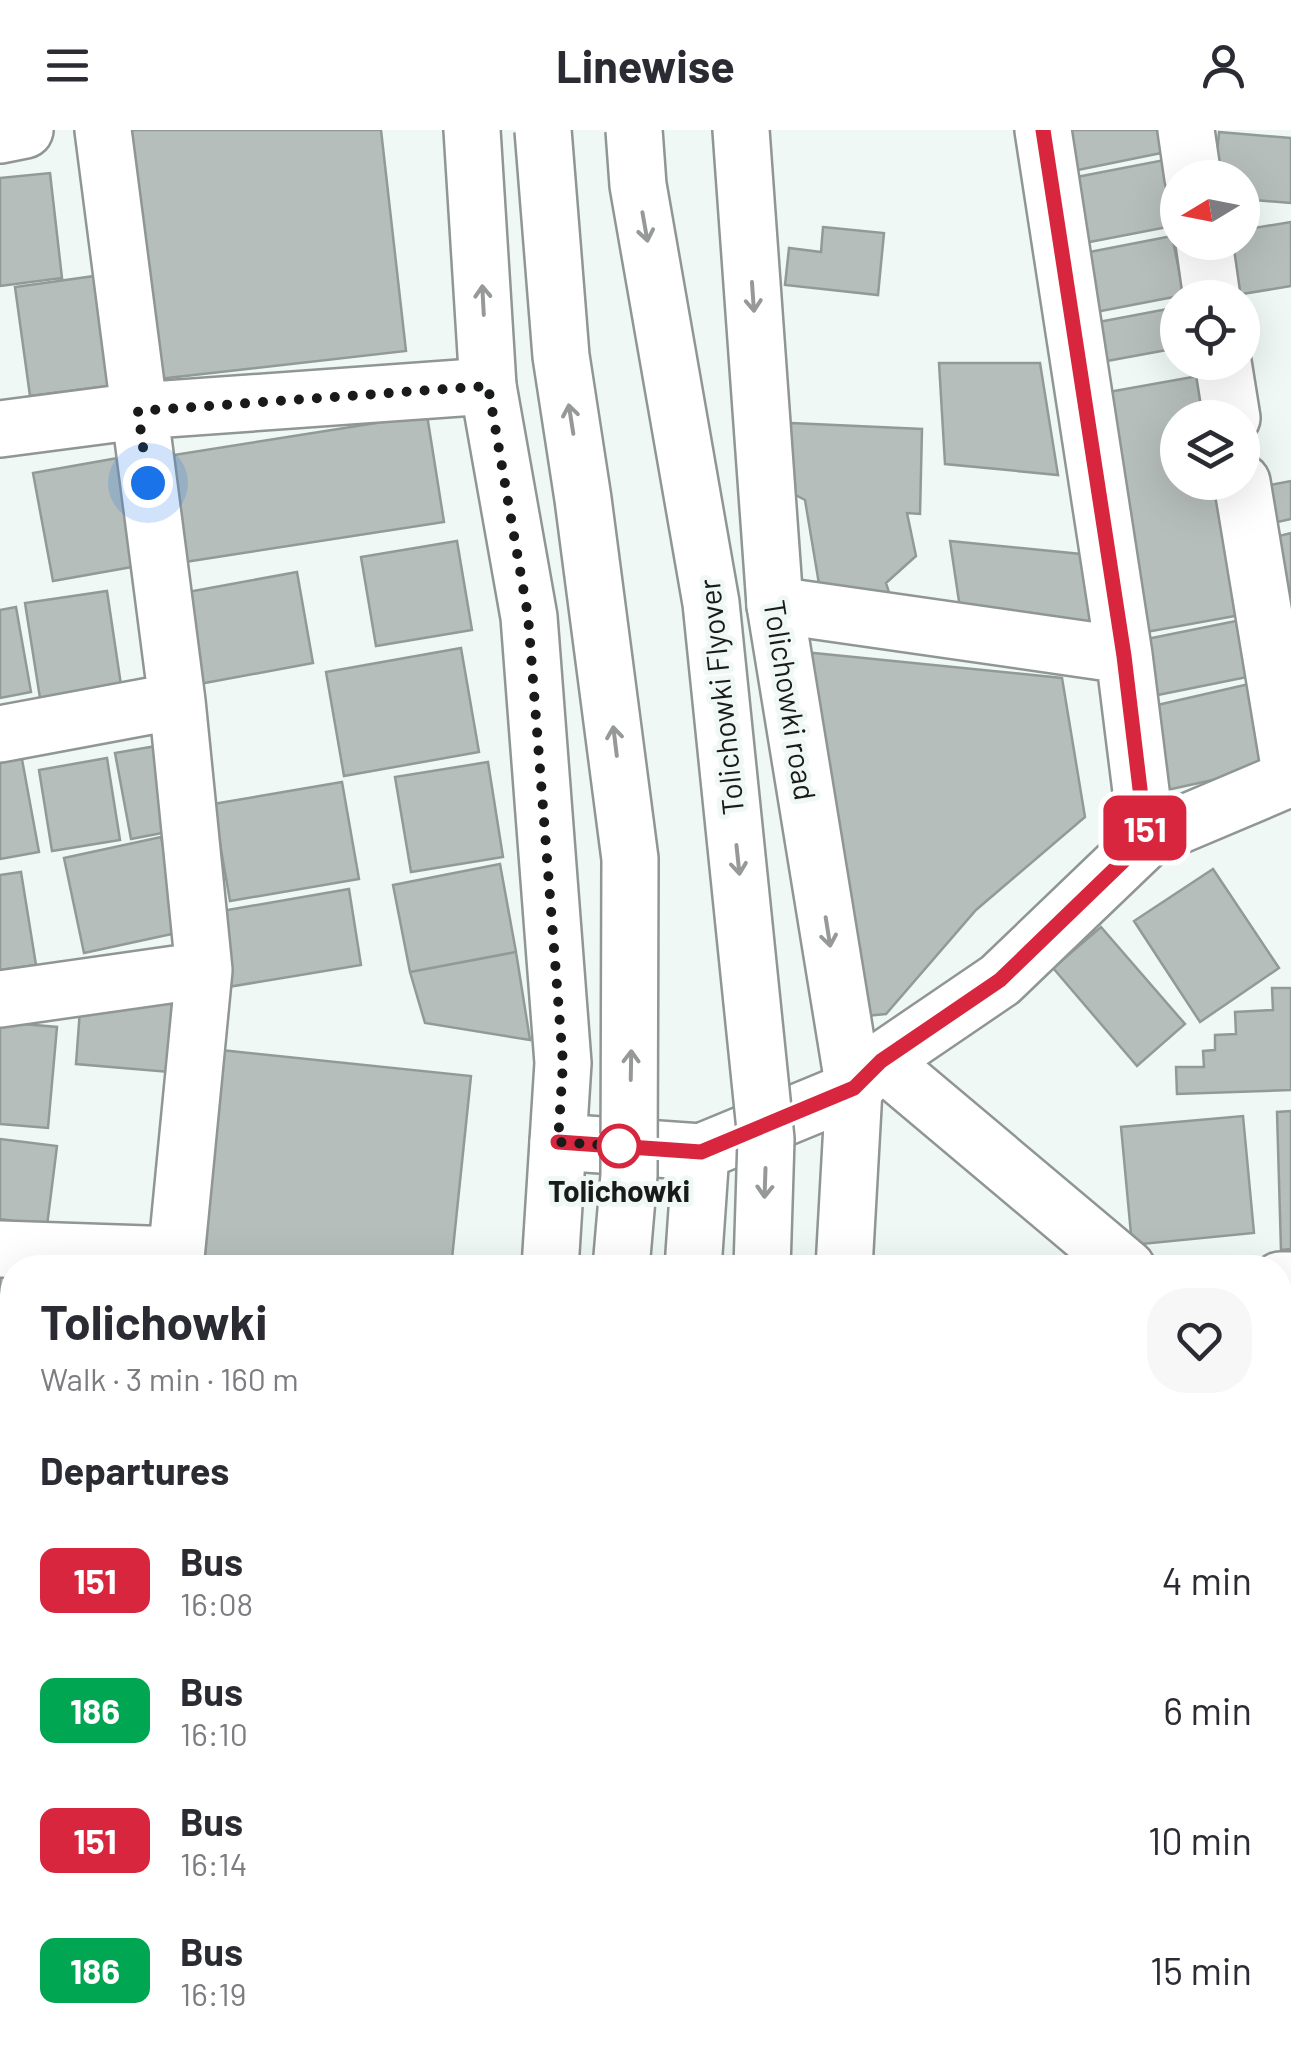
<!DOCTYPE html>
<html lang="en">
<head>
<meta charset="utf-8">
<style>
  :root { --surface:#fff; --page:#f7f7f7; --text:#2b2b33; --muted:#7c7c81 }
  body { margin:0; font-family:Barlow,sans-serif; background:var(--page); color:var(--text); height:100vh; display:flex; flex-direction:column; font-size:38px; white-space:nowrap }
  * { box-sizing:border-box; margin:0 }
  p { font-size:32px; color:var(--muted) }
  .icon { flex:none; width:55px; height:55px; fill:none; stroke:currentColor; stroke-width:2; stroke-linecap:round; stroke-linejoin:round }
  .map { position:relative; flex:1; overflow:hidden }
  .panel { position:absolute; left:0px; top:1125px; width:1292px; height:802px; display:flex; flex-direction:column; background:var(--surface); border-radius:40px 40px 0 0; box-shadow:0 10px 40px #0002 }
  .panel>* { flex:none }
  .badge { padding:0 20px; border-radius:15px; font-size:35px; line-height:65px }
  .needle { width:65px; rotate:260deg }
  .tools { position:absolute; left:1160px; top:30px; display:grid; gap:20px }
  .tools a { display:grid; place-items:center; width:100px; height:100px; border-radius:50%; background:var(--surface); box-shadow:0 10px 40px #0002; font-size:50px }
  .you { position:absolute; width:50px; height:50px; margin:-25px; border:8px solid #fff; border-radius:50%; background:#1a73e8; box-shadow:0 0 0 15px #1a73e833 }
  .map>.badge { position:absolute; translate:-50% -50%; box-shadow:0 0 0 5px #fff }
  h2 { padding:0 40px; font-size:38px; line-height:90px }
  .round { display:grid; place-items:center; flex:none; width:105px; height:105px; border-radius:40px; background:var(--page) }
  .headline { display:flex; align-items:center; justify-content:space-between; height:170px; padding:0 40px }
  h1 { font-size:48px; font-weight:700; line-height:75px }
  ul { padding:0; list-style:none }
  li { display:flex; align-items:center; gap:30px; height:130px; padding:0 40px }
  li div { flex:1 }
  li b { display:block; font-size:38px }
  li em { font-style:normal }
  li .badge { min-width:110px; font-weight:700; text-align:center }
  header { display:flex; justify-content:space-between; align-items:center; height:130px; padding:0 40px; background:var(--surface); font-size:45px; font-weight:700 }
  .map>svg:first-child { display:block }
  .building { fill:#b6bebb; stroke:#929a96; stroke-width:2.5 }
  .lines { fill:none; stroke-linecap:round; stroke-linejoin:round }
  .street-casing { stroke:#8f9693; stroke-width:60 }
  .secondary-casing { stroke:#8f9693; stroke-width:60 }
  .primary-casing { stroke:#8f9693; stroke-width:60 }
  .street { stroke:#fff; stroke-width:55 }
  .secondary { stroke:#fff; stroke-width:55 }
  .primary { stroke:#fff; stroke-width:55 }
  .primary-bridge-casing { stroke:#8f9693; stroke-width:60; stroke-linecap:butt }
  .primary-bridge { stroke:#fff; stroke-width:55 }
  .oneway { stroke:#979898 }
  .line-casing { stroke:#fff; stroke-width:22 }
  .line { stroke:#d7263d; stroke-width:15 }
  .walk { stroke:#181b19; stroke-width:10; stroke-dasharray:0 18 }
  .stop-dot { fill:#fff; stroke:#d7263d; stroke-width:5 }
  .labels { text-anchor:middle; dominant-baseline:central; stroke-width:10; stroke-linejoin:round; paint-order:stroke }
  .street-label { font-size:30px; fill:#181b19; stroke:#f0f8f5 }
  .stop-label { font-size:30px; font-weight:bold; fill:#181b19; stroke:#f0f8f5 }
</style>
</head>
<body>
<header><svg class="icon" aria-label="menu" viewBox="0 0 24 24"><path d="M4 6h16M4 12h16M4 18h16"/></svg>Linewise<svg class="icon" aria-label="person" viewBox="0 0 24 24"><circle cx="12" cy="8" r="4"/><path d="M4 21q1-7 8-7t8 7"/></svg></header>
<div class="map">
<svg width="1291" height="1926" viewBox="0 0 1291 1926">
  <rect width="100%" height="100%" fill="#f0f8f5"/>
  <path class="building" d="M121 0H381L406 221 149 250Z
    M1054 0H1166L1171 21 1063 43Z
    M1219 2 1291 8V73L1242 69V48H1215Z
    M1180 27 1178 95 1074 115 1061 50Z
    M50 43 62 148 0 156V48Z
    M1291 92V156L1230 166 1221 112H1242V100Z
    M823 97 884 103 878 165 785 155 789 118 821 122Z
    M1172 106 1184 165 1080 185 1069 126Z
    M116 143 131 253 30 266 15 157Z
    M1178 177V218L1096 233 1088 194Z
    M939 233H1040L1058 345 945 334Z
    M1215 243 1223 288H1178V352H1234L1257 482 1146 502 1103 263Z
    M427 285 444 392 172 434 155 328Z
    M791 293 922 299 920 384 907 383 916 426 886 453 892 472H822L805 370 788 361Z
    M129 326 149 434 53 451 33 343Z
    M1291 351V389L1273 393 1265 356Z
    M1291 403V468L1283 469 1271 408Z
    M457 411 472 500 376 516 361 427Z
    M950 411 1101 426V507L961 485Z
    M297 442 313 533 194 555 177 464Z
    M107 461 121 555 40 568 25 473Z
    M16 477 31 562 0 568V480Z
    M1236 491 1247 547 1143 568 1132 512Z
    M461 518 479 622 344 646 326 542Z
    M804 522 1062 548 1085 687 976 780 886 884 855 887Z
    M1249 554 1267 638 1158 662 1140 579Z
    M19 613 39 722 0 729V617Z
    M162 615 178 700 131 709 115 623Z
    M107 628 120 710 52 721 39 640Z
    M488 632 503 727 411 742 395 647Z
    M342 652 359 749 230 771 213 674Z
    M161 707 181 802 84 823 64 728Z
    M500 734 516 822 410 842 393 755Z
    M1213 739 1279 838 1200 892 1134 791Z
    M21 742 36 835 0 840V745Z
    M349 759 361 835 228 857 216 782Z
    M1101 797 1185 894 1137 936 1053 838Z
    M516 822 530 910 425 893 410 842Z
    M1272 858H1291V960L1177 964 1176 937H1204L1203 921 1215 920V905L1236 904 1235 882 1273 880Z
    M81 866 176 874 169 942 76 934Z
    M0 892 57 897 48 998 0 994Z
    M221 920 471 946 451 1138H199Z
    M1291 981V1119L1281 1120 1277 982Z
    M1243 986 1254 1103 1132 1115 1121 997Z
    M0 1009 57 1016 47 1096 0 1089Z
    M0 1142 12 1143V1272L0 1271Z
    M1291 1225V1300L1280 1301V1226Z
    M1291 1304V1369L1280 1370V1305Z
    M0 1310 12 1312V1379L0 1377Z
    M1291 1379V1420H1280V1380Z
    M1280 1431H1291V1485H1280Z
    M1280 1490H1291V1553H1280Z
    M1291 1576V1680L1283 1681 1280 1577Z
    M0 1615 12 1621V1709L0 1703Z
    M1291 1689V1779L1280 1780V1690Z
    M12 1888V1915H98L132 1926H1Z
    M978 1915H1048L978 1921Z"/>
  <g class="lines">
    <g class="street-casing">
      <path id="street" d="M103 0 177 571 204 840 175 1138
        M1043 0 1124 525 1147 709
        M1186 0 1193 48
        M0 5 25 0
        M1204 112 1212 168
        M1223 232 1232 288
        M0 299 138 281 488 256
        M1242 352 1291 648
        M775 475 1124 525
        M0 604 177 571
        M0 869 204 840
        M881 931 1127 1138
        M0 1119 176 1125
        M1280 1150H1291
        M0 1388 12 1390
        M1280 1567H1291
        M1178 1915 1179 1926"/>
    </g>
    <g class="secondary-casing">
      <path id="secondary" d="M558 1012 701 1022 854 959 881 931 1000 850 1147 709 1291 648
        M693 1138 701 1022
        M0 1730 12 1736
        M0 1812 12 1817
        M223 1915 245 1926"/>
    </g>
    <g class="primary-casing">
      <path id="primary" d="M472 0 488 256 529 487 563 933 550 1138
        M741 0 775 475 854 959 844 1138
        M355 1926 359 1915
        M417 1926 421 1915
        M653 1926 657 1915
        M729 1926 732 1915"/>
    </g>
    <use href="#street" class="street"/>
    <use href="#secondary" class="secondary"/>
    <use href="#primary" class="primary"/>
    <g class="primary-bridge-casing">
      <path id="primary-bridge" d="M543 0 561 226 583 369 630 729 629 1045 621 1138
        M634 0 638 55 711 473 766 1009 762 1138"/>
    </g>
    <use href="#primary-bridge" class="primary-bridge"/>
  </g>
  <defs><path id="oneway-shaft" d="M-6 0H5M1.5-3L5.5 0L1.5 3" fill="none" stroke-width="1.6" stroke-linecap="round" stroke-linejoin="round" transform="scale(2.5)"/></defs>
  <g class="oneway">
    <use href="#oneway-shaft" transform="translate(645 97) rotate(80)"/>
    <use href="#oneway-shaft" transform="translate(753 167) rotate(86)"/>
    <use href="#oneway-shaft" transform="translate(483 170) rotate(-93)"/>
    <use href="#oneway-shaft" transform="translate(571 289) rotate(-99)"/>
    <use href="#oneway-shaft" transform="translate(615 611) rotate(-97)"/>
    <use href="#oneway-shaft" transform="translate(738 730) rotate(84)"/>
    <use href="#oneway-shaft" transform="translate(828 802) rotate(81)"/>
    <use href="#oneway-shaft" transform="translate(631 935) rotate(-89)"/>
    <use href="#oneway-shaft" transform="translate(765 1053) rotate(92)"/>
  </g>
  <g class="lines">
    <g class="line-casing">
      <path id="line" d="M558 1012 701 1022 854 958 881 931 1000 850 1146 709 1124 526 1043 0"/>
    </g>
    <use href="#line" class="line"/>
    <path class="walk" d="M148 353 138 281 488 256 528 486 563 933 558 1012 630 1017 619 1016"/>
  </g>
  <circle class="stop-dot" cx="619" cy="1016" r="20"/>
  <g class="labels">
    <g class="street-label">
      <text transform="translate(720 567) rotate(-96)">Tolichowki Flyover</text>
      <text transform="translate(791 570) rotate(81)">Tolichowki road</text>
    </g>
    <g class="stop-label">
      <text x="619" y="1060">Tolichowki</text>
    </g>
  </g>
</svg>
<div class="tools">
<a><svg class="needle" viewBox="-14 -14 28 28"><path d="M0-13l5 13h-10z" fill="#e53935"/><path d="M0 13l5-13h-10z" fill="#7c7c81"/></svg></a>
<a><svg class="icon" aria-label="locate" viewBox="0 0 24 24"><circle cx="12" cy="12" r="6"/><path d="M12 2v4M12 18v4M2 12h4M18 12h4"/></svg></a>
<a><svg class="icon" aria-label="layers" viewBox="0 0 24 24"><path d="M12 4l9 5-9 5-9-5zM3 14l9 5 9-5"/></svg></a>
</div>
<div class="you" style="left:148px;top:353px"></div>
<b class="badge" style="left:1145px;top:698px;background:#d7263d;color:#fff">151</b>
<section class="panel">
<div class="headline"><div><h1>Tolichowki</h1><p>Walk · 3 min · 160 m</p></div><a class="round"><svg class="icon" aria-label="heart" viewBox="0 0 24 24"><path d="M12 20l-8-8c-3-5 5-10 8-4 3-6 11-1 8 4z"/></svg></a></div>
<h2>Departures</h2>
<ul>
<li><span class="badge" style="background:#d7263d;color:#fff">151</span><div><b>Bus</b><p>16:08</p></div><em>4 min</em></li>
<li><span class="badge" style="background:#00a651;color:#fff">186</span><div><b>Bus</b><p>16:10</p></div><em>6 min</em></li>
<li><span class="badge" style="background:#d7263d;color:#fff">151</span><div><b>Bus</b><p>16:14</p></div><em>10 min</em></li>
<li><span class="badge" style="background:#00a651;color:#fff">186</span><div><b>Bus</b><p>16:19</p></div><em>15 min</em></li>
</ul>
</section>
</div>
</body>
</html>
